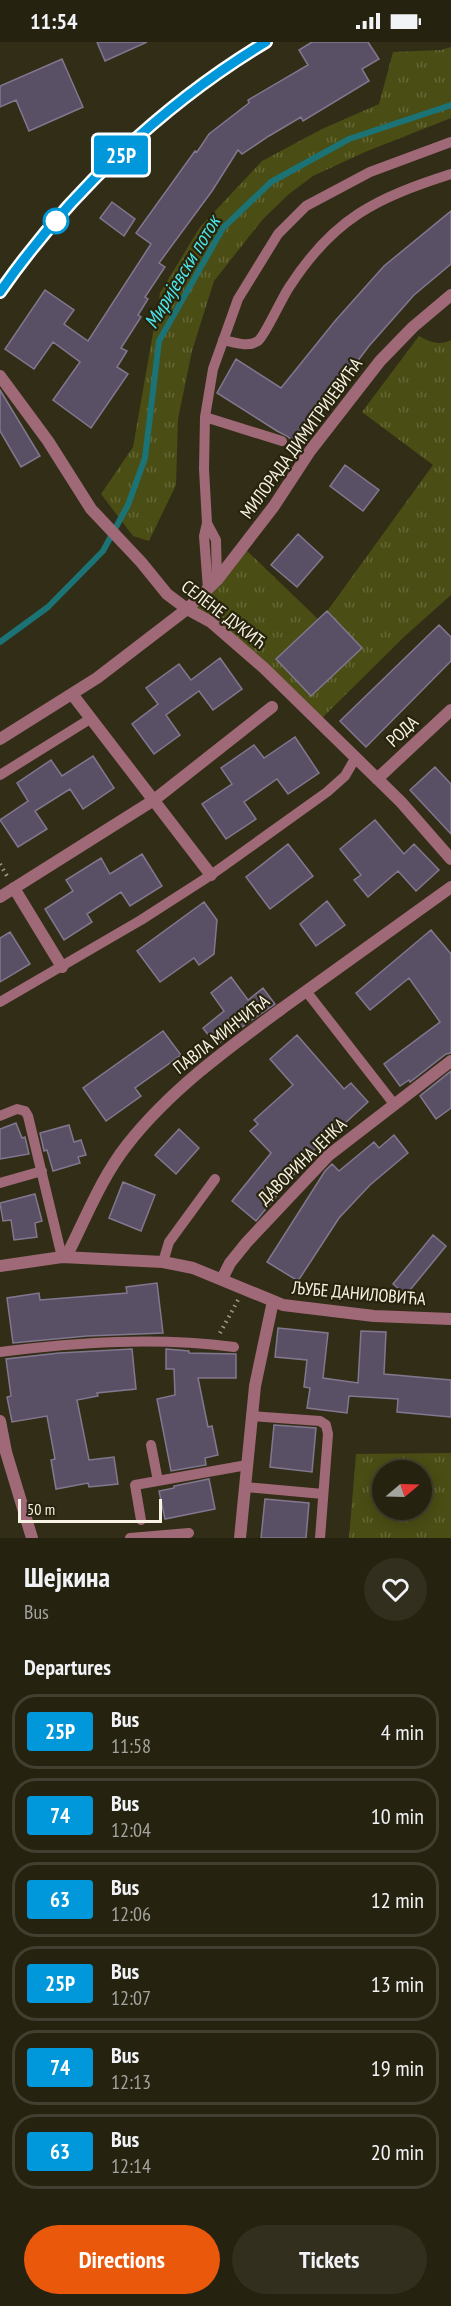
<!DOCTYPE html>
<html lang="en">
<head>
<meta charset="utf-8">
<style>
  :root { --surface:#262210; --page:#322f1e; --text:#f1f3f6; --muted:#a4a49f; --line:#423f30; --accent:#ea580c }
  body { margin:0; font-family:"PT Sans Narrow",sans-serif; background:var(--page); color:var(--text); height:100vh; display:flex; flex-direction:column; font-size:22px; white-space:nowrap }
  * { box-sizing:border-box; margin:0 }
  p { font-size:20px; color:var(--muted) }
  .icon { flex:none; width:33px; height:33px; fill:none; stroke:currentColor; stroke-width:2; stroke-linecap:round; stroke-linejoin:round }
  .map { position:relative; height:1496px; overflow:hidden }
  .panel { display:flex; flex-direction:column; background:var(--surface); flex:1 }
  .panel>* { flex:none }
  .badge { padding:0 12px; border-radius:4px; font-size:21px; line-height:39px }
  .needle { width:39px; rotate:71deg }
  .buttons { position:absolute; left:372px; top:1418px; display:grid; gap:12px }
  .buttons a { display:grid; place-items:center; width:60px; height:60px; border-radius:50%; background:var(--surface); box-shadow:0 3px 15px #0003,0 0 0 2px var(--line); font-size:30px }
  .scale { position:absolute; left:18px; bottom:15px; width:144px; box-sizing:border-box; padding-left:6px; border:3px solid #f6f3e5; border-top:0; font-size:16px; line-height:21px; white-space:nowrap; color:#f6f3e5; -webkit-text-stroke:4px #28230d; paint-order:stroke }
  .map>.badge { position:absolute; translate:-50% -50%; box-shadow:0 0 0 3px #fff }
  h2 { padding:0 24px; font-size:22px; line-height:54px }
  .round { display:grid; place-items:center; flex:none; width:63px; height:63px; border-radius:32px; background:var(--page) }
  .headline { display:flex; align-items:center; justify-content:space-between; height:102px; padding:0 24px }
  h1 { font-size:28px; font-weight:700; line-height:45px }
  .cta { display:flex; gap:12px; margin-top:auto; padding:12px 24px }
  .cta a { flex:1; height:69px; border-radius:36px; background:var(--accent); color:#fff; font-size:24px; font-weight:700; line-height:69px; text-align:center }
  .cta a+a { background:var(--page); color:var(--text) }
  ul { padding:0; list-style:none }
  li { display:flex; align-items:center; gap:18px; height:75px; margin:0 12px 9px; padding:0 12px; border:3px solid var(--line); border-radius:24px }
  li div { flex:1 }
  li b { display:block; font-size:22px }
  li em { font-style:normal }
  li .badge { min-width:66px; font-weight:700; text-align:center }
  .status { display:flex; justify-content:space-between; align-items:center; height:42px; padding:0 30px; background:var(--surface); direction:ltr }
  .status svg { height:16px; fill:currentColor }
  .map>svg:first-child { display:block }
  .grass { fill:url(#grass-tufts); fill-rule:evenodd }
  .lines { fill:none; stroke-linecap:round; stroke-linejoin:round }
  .stream { stroke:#1c7376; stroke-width:6 }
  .building { fill:#5a5066; stroke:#82778f; stroke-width:1.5 }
  .path { stroke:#9e9a88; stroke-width:4; stroke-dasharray:1.5 4.5; stroke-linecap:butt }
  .lane { stroke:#9f6977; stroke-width:10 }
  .street { stroke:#9f6977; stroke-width:12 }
  .secondary { stroke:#df8aa2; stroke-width:12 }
  .line-casing { stroke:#fff; stroke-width:14 }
  .line { stroke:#0098da; stroke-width:9 }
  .stop-dot { fill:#fff; stroke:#0098da; stroke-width:3 }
  .labels { text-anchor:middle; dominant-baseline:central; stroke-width:4.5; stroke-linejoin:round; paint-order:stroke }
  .street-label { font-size:18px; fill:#f6f3e5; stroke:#28230d }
  .water-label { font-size:20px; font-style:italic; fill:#49e8ee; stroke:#28230d }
</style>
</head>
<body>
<div class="status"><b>11:54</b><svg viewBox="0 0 49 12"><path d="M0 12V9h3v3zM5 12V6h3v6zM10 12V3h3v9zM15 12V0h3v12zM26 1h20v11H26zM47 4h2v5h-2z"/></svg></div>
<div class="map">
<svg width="451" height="1496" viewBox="0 0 451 1496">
  <defs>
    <pattern id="grass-tufts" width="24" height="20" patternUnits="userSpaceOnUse" patternTransform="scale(1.5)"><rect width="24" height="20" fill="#4a4d14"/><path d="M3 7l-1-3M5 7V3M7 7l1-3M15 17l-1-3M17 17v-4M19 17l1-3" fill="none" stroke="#656736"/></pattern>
  </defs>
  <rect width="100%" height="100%" fill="#322d16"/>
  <path class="grass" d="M451 5V76L365 110 313 134 289 152 263 177 214 239 192 309 178 377 176 443 149 499 133 494 101 452 133 405 160 251 200 185 262 119 322 87 379 62 393 10 441 8Z
    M419 294C430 300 440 304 451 298V553L405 594 318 680 187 567 243 505 320 579 433 423 362 370Z
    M451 1411V1496H349L356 1412ZM382 1428H422V1467H382Z"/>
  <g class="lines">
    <path class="stream" d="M0 600 48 565 103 509 128 463 145 416 159 299 223 186 271 140 349 97 451 63"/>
  </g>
  <path class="building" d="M97 0H147L105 19Z
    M312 0H368L379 17 362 27 369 39 303 79 301 75 269 94 242 112 238 108 212 149 159 221 165 225 145 255 148 257 138 273 141 275 121 306 127 309 117 325 128 332 91 386 53 358 80 320 53 300 34 327 5 307 45 248 74 268 64 282 88 299 151 202 136 191 195 109 197 110 209 92 249 61 248 58 308 23 299 8Z
    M62 17 83 65 29 89 16 58 0 65V44Z
    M112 160 135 177 124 194 100 176Z
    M451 169V222L414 253 369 304 325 362 298 404 287 394 277 389 217 351 236 317 281 346 335 279 384 224Z
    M0 348 40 414 21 425 0 389Z
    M345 423 379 448 363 469 330 444Z
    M298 492 323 515 297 545 271 523Z
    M327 569 362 606 311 654 276 617Z
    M439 583 451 595V619L366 705 340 679Z
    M220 616 242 647 213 668 199 649 166 673 180 693 154 712 132 682 158 662 146 646 179 622 191 638Z
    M295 695 319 731 288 752 277 737 244 760 256 777 226 797 202 762 232 742 221 726 254 703 264 716Z
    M93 714 114 746 83 767 70 747 35 769 47 787 18 805 0 778 28 759 17 741 51 718 62 734Z
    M435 725 451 742V792L410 748Z
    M375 778 404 812 414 802 439 828 416 849 398 829 368 855 354 838 361 833 340 807Z
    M288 802 313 834 270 867 246 835Z
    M142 812 162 844 130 864 121 850 87 872 92 880 64 898 45 867 73 849 66 838 101 816 110 832Z
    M327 859 345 883 316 904 300 882Z
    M204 860 217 878 214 912 199 923 194 916 160 940 137 909Z
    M431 888 451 912V1011L446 1012 410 1040 409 1038 400 1044 384 1022 440 980 409 936 370 968 356 951Z
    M10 890 30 922 0 940V896Z
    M231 935 248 958 263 946 275 962 216 1003 203 986 224 969 211 951Z
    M163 989 181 1013 135 1046 141 1054 106 1079 83 1046Z
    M297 993 344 1047 351 1041 368 1060 331 1094 328 1091 256 1179 232 1159 271 1111 250 1089 258 1082 254 1078 293 1043 270 1017Z
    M451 1029V1066L436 1077 420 1054Z
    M16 1081 22 1096 25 1095 29 1112 0 1117V1087Z
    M69 1083 74 1100 81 1098 86 1113 78 1115 80 1121 53 1129 47 1108 44 1109 40 1091Z
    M179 1087 199 1106 176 1132 155 1113Z
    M394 1093 408 1111 370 1143 339 1176 298 1239 267 1220 325 1129 332 1122 339 1129 374 1100 379 1106Z
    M123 1140 155 1153 141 1189 109 1176Z
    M35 1152 42 1179 35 1181 37 1195 14 1198 11 1178 3 1179 0 1161Z
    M433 1193 446 1204 406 1253 393 1242Z
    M157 1241 163 1291 87 1294 13 1301 7 1256 39 1251 40 1258 127 1251 126 1245Z
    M278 1286 328 1291 323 1336 358 1341 361 1289 386 1290 384 1332 451 1338V1375L397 1370 398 1357 349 1354 347 1371 307 1366 310 1346 304 1345 307 1318 275 1315Z
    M132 1307 136 1347 97 1351 98 1354 77 1358 89 1418 114 1415 118 1442 89 1445 88 1441 56 1447 51 1418 55 1417 47 1374 12 1380 7 1355 11 1354 6 1317 59 1311Z
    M166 1307 189 1309V1311L236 1312V1336H198L208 1385 212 1384 218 1413 205 1416 206 1423 171 1429 157 1357 175 1353 174 1327H166Z
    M274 1383 316 1386 312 1430 270 1425Z
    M209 1437 215 1467 165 1477 159 1449 174 1446V1444Z
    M265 1457 309 1461 306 1496H261Z"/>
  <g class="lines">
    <path class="path" d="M0 822 7 834
      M220 1291 238 1258"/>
    <path class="lane" d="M223 298C233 300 248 306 258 299 265 294 282 255 290 244 334 176 376 156 451 132
      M205 375 282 399
      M207 481 216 498 217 538
      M208 547 204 494 207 481 204 427 205 375 213 327 238 257 278 192 306 164 370 130 451 100
      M0 733 90 677
      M306 949 394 1062
      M0 960 141 878 211 833 327 750 345 734 356 715
      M0 1074 17 1067 25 1069 28 1074 62 1215
      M0 1141 42 1129
      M163 1220 169 1200 215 1137
      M0 1310C78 1300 155 1295 234 1305
      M252 1374 320 1379 326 1383 328 1392 320 1496
      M151 1403 158 1439
      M245 1445 323 1452
      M141 1478 135 1443 247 1423
      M130 1496 189 1491"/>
    <path class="street" d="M0 334 48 399 91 467 141 520 167 552 187 567 211 580 264 626 401 760 451 817
      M72 652 211 833
      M0 697 97 636 187 567 217 538 274 464 310 409 380 319 413 285 451 253
      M377 737 451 668
      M14 846 62 925
      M0 855 154 758 272 665
      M66 1215C85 1178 101 1136 127 1103 170 1048 228 1006 284 965 339 925 395 885 451 845
      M0 1224 62 1215 163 1220 193 1226 283 1263 374 1274 451 1277
      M222 1237 230 1221 247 1200 329 1113 451 1019
      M0 1379 6 1410 32 1496
      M240 1496 255 1344 273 1259"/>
    <path class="secondary" d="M0 250C68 153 163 61 266 0"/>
  </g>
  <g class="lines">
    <g class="line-casing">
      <path id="line" d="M0 250C68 152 164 61 266 0"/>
    </g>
    <use href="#line" class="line"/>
  </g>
  <circle class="stop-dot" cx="56" cy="179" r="12"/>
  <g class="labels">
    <g class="street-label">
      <text transform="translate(301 396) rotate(-54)">МИЛОРАДА ДИМИТРИЈЕВИЋА</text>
      <text transform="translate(224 572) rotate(37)">СЕЛЕНЕ ДУКИЋ</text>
      <text transform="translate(402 689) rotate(-43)">РОДА</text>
      <text transform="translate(221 992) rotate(-38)">ПАВЛА МИНЧИЋА</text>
      <text transform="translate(302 1119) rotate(-44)">ДАВОРИНА ЈЕНКА</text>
      <text transform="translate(359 1251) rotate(5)">ЉУБЕ ДАНИЛОВИЋА</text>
    </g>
    <g class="water-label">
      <text transform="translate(182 230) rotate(-59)">Миријевски поток</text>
    </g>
  </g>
</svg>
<div class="buttons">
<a><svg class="needle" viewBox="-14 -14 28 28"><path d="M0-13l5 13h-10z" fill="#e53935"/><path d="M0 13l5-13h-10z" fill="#a4a49f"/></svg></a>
</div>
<div class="scale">50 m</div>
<b class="badge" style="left:121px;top:113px;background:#0098da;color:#fff">25P</b>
</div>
<section class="panel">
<div class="headline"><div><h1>Шејкина</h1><p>Bus</p></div><a class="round"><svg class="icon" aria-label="heart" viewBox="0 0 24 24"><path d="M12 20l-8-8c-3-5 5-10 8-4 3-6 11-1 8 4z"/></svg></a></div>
<h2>Departures</h2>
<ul>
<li><span class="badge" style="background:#0098da;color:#fff">25P</span><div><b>Bus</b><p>11:58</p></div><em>4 min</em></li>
<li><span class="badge" style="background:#0098da;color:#fff">74</span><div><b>Bus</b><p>12:04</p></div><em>10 min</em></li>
<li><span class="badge" style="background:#0098da;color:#fff">63</span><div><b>Bus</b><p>12:06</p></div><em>12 min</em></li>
<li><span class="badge" style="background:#0098da;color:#fff">25P</span><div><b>Bus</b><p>12:07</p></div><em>13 min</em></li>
<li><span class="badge" style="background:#0098da;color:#fff">74</span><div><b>Bus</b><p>12:13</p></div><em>19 min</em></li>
<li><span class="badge" style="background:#0098da;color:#fff">63</span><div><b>Bus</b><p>12:14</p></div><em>20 min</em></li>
</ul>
<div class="cta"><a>Directions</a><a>Tickets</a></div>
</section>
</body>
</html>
